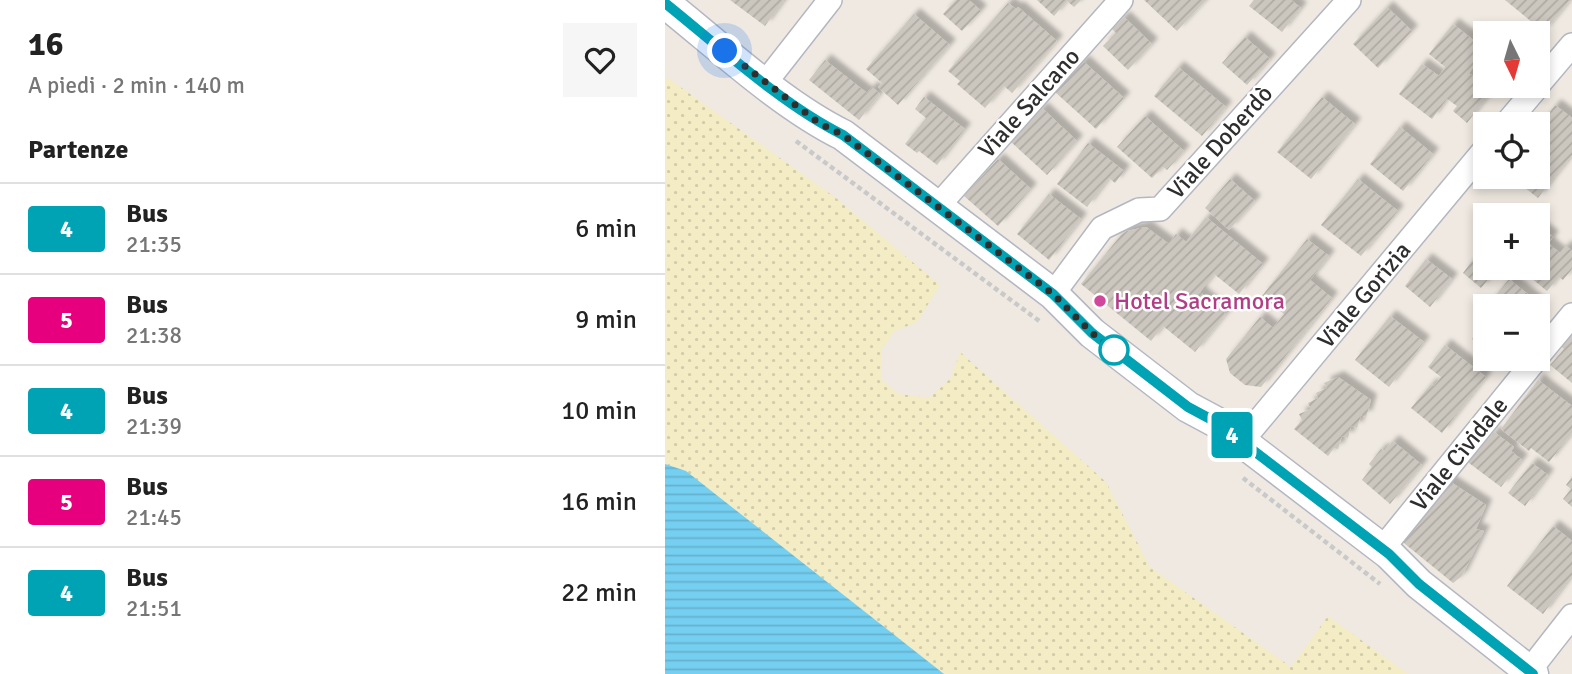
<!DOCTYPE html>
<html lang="it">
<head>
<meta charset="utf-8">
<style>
  :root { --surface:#fff; --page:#f6f6f6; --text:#222; --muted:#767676; --line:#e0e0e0 }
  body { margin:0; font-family:Signika,sans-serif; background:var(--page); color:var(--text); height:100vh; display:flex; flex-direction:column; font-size:26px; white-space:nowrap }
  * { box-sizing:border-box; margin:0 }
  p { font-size:23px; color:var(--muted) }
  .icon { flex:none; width:38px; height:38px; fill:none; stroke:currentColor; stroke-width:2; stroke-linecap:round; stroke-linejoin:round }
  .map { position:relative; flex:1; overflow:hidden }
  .drawer { display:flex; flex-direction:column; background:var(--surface); width:665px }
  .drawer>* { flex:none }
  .badge { padding:0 14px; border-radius:5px; font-size:24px; line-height:46px }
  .needle { width:46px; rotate:175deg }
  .controls { position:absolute; left:808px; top:21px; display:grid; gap:14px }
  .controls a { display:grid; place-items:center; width:77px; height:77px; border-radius:0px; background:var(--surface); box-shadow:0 4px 10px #0003; font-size:35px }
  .you { position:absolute; width:35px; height:35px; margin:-18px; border:5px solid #fff; border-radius:50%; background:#1a73e8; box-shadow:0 0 0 10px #1a73e833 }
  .map>.badge { position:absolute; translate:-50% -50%; box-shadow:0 0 0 4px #fff }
  h2 { padding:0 28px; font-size:26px; line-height:63px }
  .round { display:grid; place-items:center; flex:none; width:74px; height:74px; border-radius:0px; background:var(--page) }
  .summary { display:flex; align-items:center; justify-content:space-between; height:119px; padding:0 28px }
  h1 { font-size:33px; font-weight:800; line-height:52px }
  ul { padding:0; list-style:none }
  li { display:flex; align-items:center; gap:21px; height:91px; padding:0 28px; border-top:2px solid var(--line) }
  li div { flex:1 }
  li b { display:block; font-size:26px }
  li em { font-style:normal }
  li .badge { min-width:77px; font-weight:700; text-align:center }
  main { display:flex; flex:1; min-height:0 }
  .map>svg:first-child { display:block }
  .sand { fill:url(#sand-dots) }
  .water { fill:url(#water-rules) }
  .building { fill:url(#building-hatch); filter:url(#shadow) }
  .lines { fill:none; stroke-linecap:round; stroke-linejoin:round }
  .minor-casing { stroke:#b4b7c1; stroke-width:26 }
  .tertiary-casing { stroke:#b4b7c1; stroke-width:33 }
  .path { stroke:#c9c9c9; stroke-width:4.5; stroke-dasharray:5 3.5; stroke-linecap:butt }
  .minor { stroke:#fff; stroke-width:23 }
  .tertiary { stroke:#fff; stroke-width:30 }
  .line-casing { stroke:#fff; stroke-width:16 }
  .line { stroke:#00a3b4; stroke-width:10 }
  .walk { stroke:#2e2e2e; stroke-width:7; stroke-dasharray:0 12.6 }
  .hotel-dot { fill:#d1479c; stroke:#fff; stroke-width:2.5 }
  .stop-dot { fill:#fff; stroke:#00a3b4; stroke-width:3.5 }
  .labels { text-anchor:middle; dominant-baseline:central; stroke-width:5; stroke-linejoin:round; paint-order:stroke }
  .street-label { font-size:24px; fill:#2e2e2e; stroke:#fff }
  .hotel-label { font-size:24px; fill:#b23c85; stroke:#fff; text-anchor:start }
</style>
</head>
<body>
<main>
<section class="drawer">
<div class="summary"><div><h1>16</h1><p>A piedi · 2 min · 140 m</p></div><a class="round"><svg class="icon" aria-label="heart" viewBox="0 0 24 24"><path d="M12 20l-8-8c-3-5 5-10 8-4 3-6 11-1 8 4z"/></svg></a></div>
<h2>Partenze</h2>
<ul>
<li><span class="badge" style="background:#00a3b4;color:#fff">4</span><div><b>Bus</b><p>21:35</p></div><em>6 min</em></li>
<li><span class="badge" style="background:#e6007e;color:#fff">5</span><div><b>Bus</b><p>21:38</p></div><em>9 min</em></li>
<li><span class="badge" style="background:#00a3b4;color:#fff">4</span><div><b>Bus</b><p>21:39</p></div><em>10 min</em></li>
<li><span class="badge" style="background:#e6007e;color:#fff">5</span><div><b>Bus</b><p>21:45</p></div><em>16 min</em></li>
<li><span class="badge" style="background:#00a3b4;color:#fff">4</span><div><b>Bus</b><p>21:51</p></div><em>22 min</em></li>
</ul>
</section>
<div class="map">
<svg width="907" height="674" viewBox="0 0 907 674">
  <defs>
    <pattern id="sand-dots" width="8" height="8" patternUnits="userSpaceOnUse" patternTransform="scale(1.75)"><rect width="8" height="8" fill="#f3ecc5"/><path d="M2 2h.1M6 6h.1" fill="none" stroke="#d1cbaa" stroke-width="1.8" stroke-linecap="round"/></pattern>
    <pattern id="water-rules" width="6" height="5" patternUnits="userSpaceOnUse" patternTransform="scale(1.75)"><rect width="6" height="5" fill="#75cff0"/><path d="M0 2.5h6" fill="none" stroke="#66b2ce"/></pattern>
    <pattern id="building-hatch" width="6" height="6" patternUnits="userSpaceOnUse" patternTransform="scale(1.75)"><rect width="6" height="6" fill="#cbc7bf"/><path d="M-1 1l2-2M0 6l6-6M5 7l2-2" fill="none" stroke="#afaba4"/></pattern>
    <filter id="shadow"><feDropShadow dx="6" dy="-6" stdDeviation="2" flood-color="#0004"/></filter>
  </defs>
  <rect width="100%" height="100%" fill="#efe9e1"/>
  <path class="sand" d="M0 76 171 198 275 285 252 322 230 331 216 350 217 380 234 394 264 398 285 379 295 352 441 482 485 567 626 667 663 616 743 674H279L21 472 0 464Z"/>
  <path class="water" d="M0 464 21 471 279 674H0Z"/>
  <path class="building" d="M65 0H119L100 26Z
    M291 0H304L316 11 297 31 278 14Z
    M372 0H416L409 7 402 1 389 16Z
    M479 0H541L512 31Z
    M589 0H626L636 8 617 32 584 6Z
    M840 0H905L879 32Z
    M343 3 351 9 353 7 392 41 347 93 339 86 320 108 292 84 295 81 283 71Z
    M722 7 747 31 713 68 688 44Z
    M249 14 285 45 233 105 213 87 217 83 201 69Z
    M459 17 487 44 463 70 438 46 451 33 447 29Z
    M788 24 821 50 804 73 813 80 817 74 821 77V86H831L802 123 788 111 792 106 782 99 767 119 734 94 757 64 774 76 780 67 764 54Z
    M580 37 605 59 582 85 557 63Z
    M160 60 202 93 207 87 215 94 194 120 144 80Z
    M418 61 459 98 431 129 390 92Z
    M513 67 561 107 537 136 489 96Z
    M259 97 300 129 272 165 254 151 252 153 240 144 261 118 250 109Z
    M657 97 690 124 646 179 612 152Z
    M890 105 907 118V155L873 198 846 177H873V127Z
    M377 108 412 141 382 175 346 142Z
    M480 116 519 151 502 170 498 167 487 178 452 147Z
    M735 127 768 154 738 191 705 164Z
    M423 143 459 171 450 183 444 178 422 207 392 184Z
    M333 159 366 189 333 226 299 196Z
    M565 179 590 201 564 230 540 208Z
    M693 179 733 211 696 256 656 225Z
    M384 194 416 219 384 260 352 234Z
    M541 217 598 264 574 294 549 274 535 292 561 314 530 352 498 326 486 341 416 284 456 235 462 231 481 227 504 244 511 234 521 242Z
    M873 225 888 237 883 243 895 253 901 246 907 251V269L898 280 894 277 882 291 854 268H873Z
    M642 239 664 256 645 280 667 298 596 387 580 385 565 373 561 359 595 317 608 328 619 314 597 296Z
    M761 259 787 279 765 307 740 286Z
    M807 261 816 268 821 263V268L831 270 816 288 798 273Z
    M844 279 875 304 874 306H822Z
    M725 316 759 342 724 387 690 360Z
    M821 322V350L807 339Z
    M907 330V383L885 365 899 349 894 345Z
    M780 345 821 377 777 433 746 408 766 384 769 386 776 377 763 367Z
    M673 377 706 400 701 417 696 415 692 428 686 426 683 438 677 436 673 449 669 448 663 456 629 429 637 420 634 414 646 409 643 403 653 398 651 393 662 388 659 383Z
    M873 380 907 406V433L884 462 866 448 864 451 836 429Z
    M829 432 849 447 846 451 857 460 836 487 800 460 815 441 819 444Z
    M728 441 757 465 725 504 697 480 707 467 704 464 716 449 719 451Z
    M867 463 883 475 860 506 843 493Z
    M907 477V507L898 499 906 489 901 485Z
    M781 479 821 505 811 529 819 531 797 576 788 583 734 539Z
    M888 526 907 541V575L878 614 842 586Z"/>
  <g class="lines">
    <g class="minor-casing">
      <path id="minor" d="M100 83 165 0
        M873 85 907 45
        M841 124 873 86
        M272 207 456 0
        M388 294 437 228 474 210 495 209 684 0
        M873 356 907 315
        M576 442 821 148
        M717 549 871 359
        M864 671 907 616"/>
    </g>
    <g class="tertiary-casing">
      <path id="tertiary" d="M0 3C54 46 117 105 178 135L388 294 427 333 523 407 551 422 724 554 754 584 868 674"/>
    </g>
    <path class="path" d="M131 141 377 323
      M578 478 715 584"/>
    <use href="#minor" class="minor"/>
    <use href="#tertiary" class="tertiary"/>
  </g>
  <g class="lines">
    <g class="line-casing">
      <path id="line" d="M0 3C55 47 116 104 178 135L388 294 427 333 523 407 551 422 724 554 754 584 868 674"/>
    </g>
    <use href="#line" class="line"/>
    <path class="walk" d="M60 51 154 123 178 135 388 294 427 333 449 350"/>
  </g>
  <circle class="hotel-dot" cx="435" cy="301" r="7"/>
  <circle class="stop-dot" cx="449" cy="350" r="14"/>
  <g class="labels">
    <g class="street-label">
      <text transform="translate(364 103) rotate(-48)">Viale Salcano</text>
      <text transform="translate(555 142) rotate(-48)">Viale Doberdò</text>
      <text transform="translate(699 295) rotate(-50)">Viale Gorizia</text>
      <text transform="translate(794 454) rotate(-51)">Viale Cividale</text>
    </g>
    <g class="hotel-label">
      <text x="449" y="301">Hotel Sacramora</text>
    </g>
  </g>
</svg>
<div class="controls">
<a><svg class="needle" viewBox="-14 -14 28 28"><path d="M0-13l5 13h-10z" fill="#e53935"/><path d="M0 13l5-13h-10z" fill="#767676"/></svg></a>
<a><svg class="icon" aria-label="locate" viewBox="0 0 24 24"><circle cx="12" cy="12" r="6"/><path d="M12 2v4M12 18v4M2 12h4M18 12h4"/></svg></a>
<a>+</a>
<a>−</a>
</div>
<div class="you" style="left:60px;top:51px"></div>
<b class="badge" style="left:567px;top:435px;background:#00a3b4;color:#fff">4</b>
</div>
</main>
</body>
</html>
